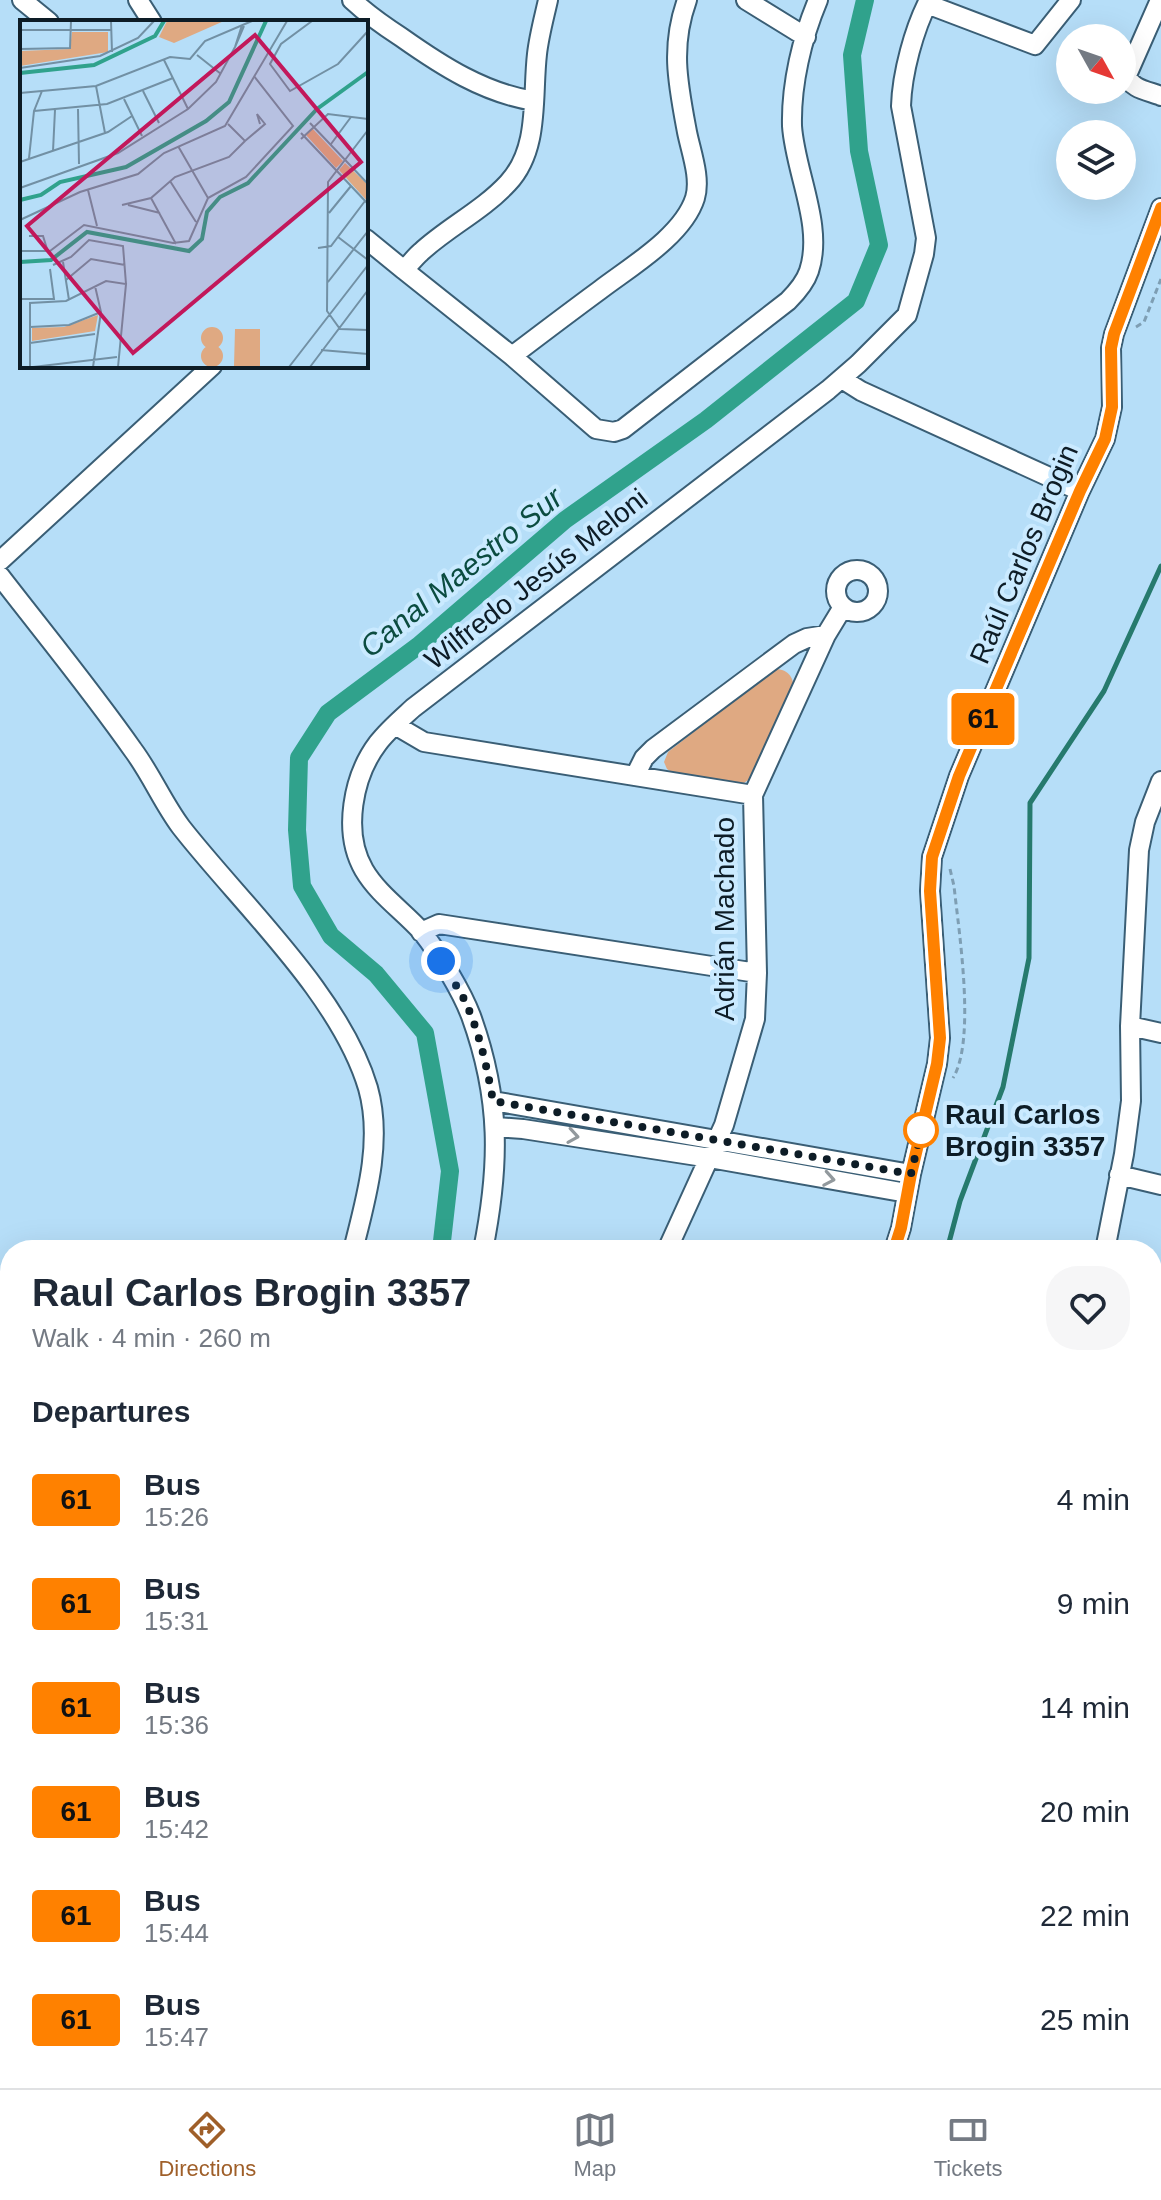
<!DOCTYPE html>
<html lang="en">
<head>
<meta charset="utf-8">
<style>
  :root { --surface:#fff; --page:#f6f6f7; --text:#1f2937; --muted:#747a83; --line:#e0e1e3; --accent:#9f5f29 }
  body { margin:0; font-family:Arial,sans-serif; background:var(--page); color:var(--text); height:100vh; display:flex; flex-direction:column; font-size:30px; white-space:nowrap }
  * { box-sizing:border-box; margin:0 }
  p { font-size:26px; color:var(--muted) }
  .icon { flex:none; width:44px; height:44px; fill:none; stroke:currentColor; stroke-width:2; stroke-linecap:round; stroke-linejoin:round }
  .map { position:relative; flex:1; overflow:hidden }
  .details { position:absolute; left:0px; top:1240px; width:1162px; height:848px; display:flex; flex-direction:column; background:var(--surface); border-radius:32px 32px 0 0; box-shadow:0 8px 32px #0002 }
  .details>* { flex:none }
  .badge { padding:0 16px; border-radius:6px; font-size:28px; line-height:52px }
  .needle { width:52px; rotate:130deg }
  .tools { position:absolute; left:1056px; top:24px; display:grid; gap:16px }
  .tools a { display:grid; place-items:center; width:80px; height:80px; border-radius:50%; background:var(--surface); box-shadow:0 8px 32px #0002; font-size:40px }
  .you { position:absolute; width:40px; height:40px; margin:-20px; border:6px solid #fff; border-radius:50%; background:#1a73e8; box-shadow:0 0 0 12px #1a73e833 }
  .map>.badge { position:absolute; translate:-50% -50%; box-shadow:0 0 0 4px #fff }
  h2 { padding:0 32px; font-size:30px; line-height:72px }
  .round { display:grid; place-items:center; flex:none; width:84px; height:84px; border-radius:32px; background:var(--page) }
  .headline { display:flex; align-items:center; justify-content:space-between; height:136px; padding:0 32px }
  h1 { font-size:38px; font-weight:700; line-height:60px }
  ul { padding:0; list-style:none }
  li { display:flex; align-items:center; gap:24px; height:104px; padding:0 32px }
  li div { flex:1 }
  li b { display:block; font-size:30px }
  li em { font-style:normal }
  li .badge { min-width:88px; font-weight:700; text-align:center }
  .menu { display:flex; justify-content:space-around; align-items:center; height:112px; border-top:2px solid var(--line); background:var(--surface); font-size:22px; color:var(--muted) }
  .menu a { display:grid; justify-items:center; gap:4px }
  .menu .on { color:var(--accent) }
  .map>svg:first-child { display:block }
  .grass { fill:url(#grass-tufts) }
  .park { fill:#dfa982 }
  .lines { fill:none; stroke-linecap:round; stroke-linejoin:round }
  .stream { stroke:#267a6d; stroke-width:5 }
  .canal { stroke:#30a28c; stroke-width:18 }
  .minor-casing { stroke:#3a5e75; stroke-width:22 }
  .path { stroke:#7e9eb3; stroke-width:3; stroke-dasharray:6 4; stroke-linecap:butt }
  .minor { stroke:#fff; stroke-width:18 }
  .oneway { stroke:#92999d }
  .line-casing { stroke:#fff; stroke-width:18 }
  .line { stroke:#ff8100; stroke-width:12 }
  .walk { stroke:#0d1c26; stroke-width:8; stroke-dasharray:0 14.4 }
  .stop-dot { fill:#fff; stroke:#ff8100; stroke-width:4 }
  .labels { text-anchor:middle; dominant-baseline:central; stroke-width:8; stroke-linejoin:round; paint-order:stroke }
  .street-label { font-size:28px; fill:#0d1c26; stroke:#caeaff }
  .stop-label { font-size:28px; font-weight:bold; fill:#0d1c26; stroke:#caeaff; text-anchor:start }
  .water-label { font-size:30px; font-style:italic; fill:#0b4c40; stroke:#caeaff }
  .inset-river { fill:none; stroke:#30a28c; stroke-width:4 }
  .inset-road { fill:none; stroke:#7290a4; stroke-width:2 }
  .view { fill:#c2185b; fill-opacity:0.15; stroke:#c2185b; stroke-width:4 }
  .inset-edge { fill:none; stroke:#0d1c26; stroke-width:4 }
</style>
</head>
<body>
<div class="map">
<svg width="1161" height="2088" viewBox="0 0 1161 2088">
  <defs>
    <pattern id="grass-tufts" width="24" height="20" patternUnits="userSpaceOnUse" patternTransform="scale(2)"><rect width="24" height="20" fill="#dfa982"/><path d="M3 7l-1-3M5 7V3M7 7l1-3M15 17l-1-3M17 17v-4M19 17l1-3" fill="none" stroke="#be9170"/></pattern>
  </defs>
  <rect width="100%" height="100%" fill="#b6def8"/>
  <path class="grass" d="M0 1925H10V2007L0 2008Z"/>
  <path class="park" d="M774 669C788 669 793 676 794 689L751 778 744 783 673 773 667 769 664 762 668 752Z"/>
  <g class="lines">
    <path class="stream" d="M947 1250 960 1201 1003 1087 1029 958 1030 803 1104 691 1161 566
      M1127 2078 1131 2088"/>
    <path class="canal" d="M441 1250 450 1171 425 1033 376 974 331 936 302 886 297 830 299 758 328 713 418 646 565 520 706 420 856 301 879 245 859 151 852 55 865 0
      M483 2078 485 2088"/>
    <g class="minor-casing">
      <path id="minor" d="M22 0 49 22
        M138 0 152 22
        M352 0C367 14 384 26 401 37 442 66 484 93 534 101
        M746 0 806 37
        M1160 0 1127 75C1130 89 1149 91 1161 96
        M927 4 1035 45 1071 0
        M366 239 404 270C410 264 415 257 421 252 448 227 482 211 508 183 540 149 532 97 537 54 539 36 544 18 548 0
        M404 270 512 356 596 429 614 432 623 429 788 301C797 292 805 283 809 271 824 226 795 172 792 126 791 84 802 38 818 0
        M512 356C541 334 570 312 600 290 630 267 683 236 695 198 701 178 691 152 687 132 678 84 670 47 687 0
        M842 379 861 391 1080 491
        M0 561 212 366
        M836 591a21 21 0 1 1 42 0a21 21 0 1 1-42 0Z
        M0 576C44 633 91 690 133 750 151 774 163 803 181 827 241 904 340 994 368 1088 383 1141 366 1199 353 1250
        M395 725 424 742 753 795
        M635 776 644 758 653 749 794 644 807 638 826 635
        M421 932 439 924 757 973
        M1130 1026 1161 1033
        M493 1101 911 1174
        M496 1127 523 1129 710 1158 907 1193
        M1119 1175 1161 1185
        M483 1250C500 1165 501 1099 471 1016 462 992 438 952 422 932 403 911 378 894 364 870 342 832 353 776 378 743 388 730 401 719 413 708L828 390 858 364 907 315 924 254 926 238 901 106C902 73 914 29 929 0
        M667 1250 724 1125 755 1019 757 973 753 795 826 635 843 607
        M894 1250 901 1228 911 1174 937 1064 940 1038 930 891 932 857 959 776 1080 491 1105 439 1112 407 1111 348 1114 334 1161 208
        M1105 1250 1124 1154 1131 1101 1130 1026 1139 850 1145 822 1161 781
        M1152 1419 1161 1421
        M1152 1719 1161 1717
        M0 1780 10 1788
        M1152 1827 1161 1847
        M0 1917 10 1916
        M0 2017 10 2016
        M100 2078 102 2088
        M249 2078 251 2088
        M956 2078 960 2088
        M985 2078 989 2088
        M418 2088 421 2078
        M672 2088 673 2078"/>
    </g>
    <path class="path" d="M1136 327 1144 322 1161 279
      M950 869 954 886C959 933 976 1040 953 1078"/>
    <use href="#minor" class="minor"/>
  </g>
  <defs><path id="oneway-chevron" d="M-2-3.5L2.5 0L-2 3.5" fill="none" stroke-width="1.6" stroke-linecap="round" stroke-linejoin="round" transform="scale(2)"/></defs>
  <g class="oneway">
    <use href="#oneway-chevron" transform="translate(573 1136) rotate(9)"/>
    <use href="#oneway-chevron" transform="translate(829 1179) rotate(10)"/>
  </g>
  <g class="lines">
    <g class="line-casing">
      <path id="line" d="M894 1250 901 1228 911 1174 937 1064 940 1038 930 891 932 857 959 776 1080 491 1105 439 1112 407 1111 348 1114 334 1161 208"/>
    </g>
    <use href="#line" class="line"/>
    <path class="walk" d="M441 961C448 974 457 986 464 999 479 1030 487 1067 493 1101L911 1174 924 1119 921 1130"/>
  </g>
  <circle class="stop-dot" cx="921" cy="1130" r="16"/>
  <g class="labels">
    <g class="street-label">
      <text transform="translate(1024 554) rotate(-67)">Raúl Carlos Brogin</text>
      <text transform="translate(536 579) rotate(-38)">Wilfredo Jesús Meloni</text>
      <text transform="translate(724 919) rotate(-90)">Adrián Machado</text>
    </g>
    <g class="stop-label">
      <text x="945" y="1114">Raul Carlos<tspan x="945" dy="32">Brogin 3357</tspan></text>
    </g>
    <g class="water-label">
      <text transform="translate(461 572) rotate(-39)">Canal Maestro Sur</text>
    </g>
  </g>
  <g transform="translate(20 20)">
    <rect width="348" height="348" fill="#b6def8"/>
    <path d="M292 108 323 141 316 148 286 115ZM325 143 348 165V182L319 150Z" fill="#dfa982"/>
    <path d="M147 1H204L154 23 139 17ZM52 12H88V32L0 46V31L50 29ZM78 295 75 311 12 321V308L44 307ZM181 318a11 11 0 1 1 22 0a11 11 0 1 1-22 0ZM215 309H240V346H214ZM181 336a11 11 0 1 1 22 0a11 11 0 1 1-22 0Z" fill="#dfa982"/>
    <path class="inset-river" d="M0 53 74 45 135 16 144 1M0 180 21 175 40 162 106 147 186 101 209 82 246 1M0 242 31 240 67 212 169 231 182 219 187 192 200 177 228 163 297 89 348 52"/>
    <path class="inset-road" d="M91 1 92 32M292 1 261 24 250 44 270 71 318 44 348 11M222 5 215 27 224 6M0 10H91M0 29 50 28 51 1M177 35 201 54M144 40 168 89M0 48 80 36 118 18 134 1M76 66 85 113M123 71 139 103M0 73 76 66 150 37 170 39 185 21 232 1M104 79 122 116M58 89 59 144M14 91 87 84 153 58M290 103 348 164M208 104 225 121 245 104 237 94 240 104M348 110 308 162 307 291 320 309 348 310M281 113 348 184M281 119 308 94 348 99M311 124 331 97M158 126 188 178M33 131 35 90M9 138 14 91 22 71M0 142 88 112 112 96M150 161 176 202M0 168 98 133 168 89 196 62 215 27M68 170 77 206M131 178 156 224M102 185 131 178 155 157 209 137 225 121M108 185 140 193M309 193 331 166M0 200 60 172 118 154 144 133 205 106 267 1M9 216H23L28 232M318 217 348 240M298 228 311 226 345 181M0 231H30L64 205 153 223 169 221 188 178 226 157 273 106 234 56M43 242 49 280M33 245 51 237 69 220 103 226 106 264M46 260 71 239 105 245M308 262 348 211M0 279H34L30 249M10 307 49 305 81 292M10 323 75 314M301 330 348 334M10 347V283L46 281 86 261 106 264 98 347M13 347 97 337M73 347 81 292 75 266M269 347 348 245M290 347 348 270"/>
    <path class="view" d="M235 15 341 142 113 333 7 206Z"/>
    <rect width="348" height="348" class="inset-edge"/>
  </g>
</svg>
<div class="tools">
<a><svg class="needle" viewBox="-14 -14 28 28"><path d="M0-13l5 13h-10z" fill="#e53935"/><path d="M0 13l5-13h-10z" fill="#747a83"/></svg></a>
<a><svg class="icon" aria-label="layers" viewBox="0 0 24 24"><path d="M12 4l9 5-9 5-9-5zM3 14l9 5 9-5"/></svg></a>
</div>
<div class="you" style="left:441px;top:961px"></div>
<b class="badge" style="left:983px;top:719px;background:#ff8100;color:#111">61</b>
<section class="details">
<div class="headline"><div><h1>Raul Carlos Brogin 3357</h1><p>Walk · 4 min · 260 m</p></div><a class="round"><svg class="icon" aria-label="heart" viewBox="0 0 24 24"><path d="M12 20l-8-8c-3-5 5-10 8-4 3-6 11-1 8 4z"/></svg></a></div>
<h2>Departures</h2>
<ul>
<li><span class="badge" style="background:#ff8100;color:#111">61</span><div><b>Bus</b><p>15:26</p></div><em>4 min</em></li>
<li><span class="badge" style="background:#ff8100;color:#111">61</span><div><b>Bus</b><p>15:31</p></div><em>9 min</em></li>
<li><span class="badge" style="background:#ff8100;color:#111">61</span><div><b>Bus</b><p>15:36</p></div><em>14 min</em></li>
<li><span class="badge" style="background:#ff8100;color:#111">61</span><div><b>Bus</b><p>15:42</p></div><em>20 min</em></li>
<li><span class="badge" style="background:#ff8100;color:#111">61</span><div><b>Bus</b><p>15:44</p></div><em>22 min</em></li>
<li><span class="badge" style="background:#ff8100;color:#111">61</span><div><b>Bus</b><p>15:47</p></div><em>25 min</em></li>
</ul>
</section>
</div>
<nav class="menu">
<a class="on"><svg class="icon" aria-label="directions" viewBox="0 0 24 24"><path d="M12 3l9 9-9 9-9-9zM9 14v-3h6M13 9l2 2-2 2"/></svg>Directions</a>
<a><svg class="icon" aria-label="map" viewBox="0 0 24 24"><path d="M3 6l6-2 6 2 6-2v14l-6 2-6-2-6 2zM9 4v14M15 6v14"/></svg>Map</a>
<a><svg class="icon" aria-label="tickets" viewBox="0 0 24 24"><path d="M3 7h18v10H3zM15 7v10"/></svg>Tickets</a>
</nav>
</body>
</html>
